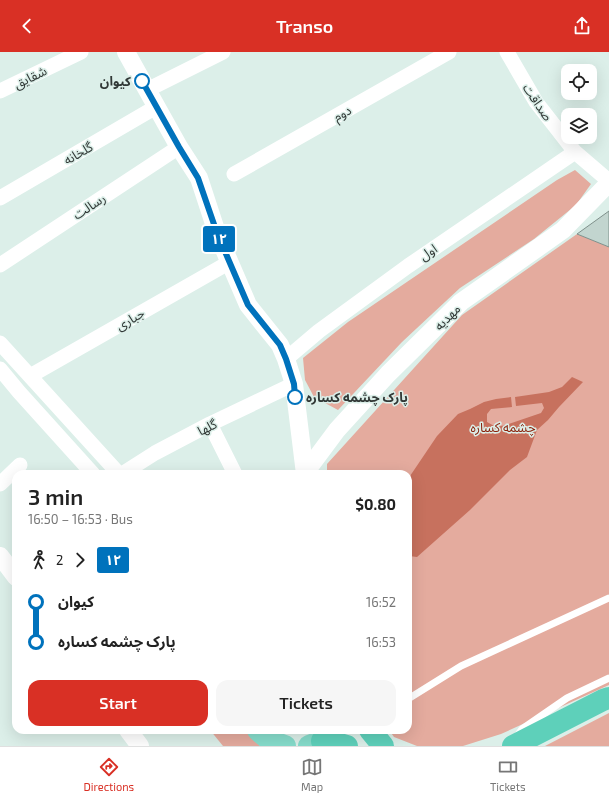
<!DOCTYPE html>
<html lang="en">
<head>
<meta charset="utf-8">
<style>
  :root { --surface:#fff; --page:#f6f6f6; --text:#222; --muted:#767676; --line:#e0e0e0; --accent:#d93025 }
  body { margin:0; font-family:"Exo 2","Noto Sans Arabic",sans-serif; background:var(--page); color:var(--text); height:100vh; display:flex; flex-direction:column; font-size:15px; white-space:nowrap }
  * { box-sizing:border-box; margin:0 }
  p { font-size:13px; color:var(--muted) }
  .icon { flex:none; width:22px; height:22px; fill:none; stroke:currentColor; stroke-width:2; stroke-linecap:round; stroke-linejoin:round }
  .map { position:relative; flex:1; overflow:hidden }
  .sheet { position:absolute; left:12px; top:418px; width:400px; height:264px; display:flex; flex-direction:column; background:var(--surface); border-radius:12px; box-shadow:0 4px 16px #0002 }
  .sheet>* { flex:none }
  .badge { padding:0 8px; border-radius:3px; font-size:14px; line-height:26px }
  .controls { position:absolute; left:561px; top:12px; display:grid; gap:8px }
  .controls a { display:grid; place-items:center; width:36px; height:36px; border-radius:8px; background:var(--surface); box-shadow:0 4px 16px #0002; font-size:20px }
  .map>.badge { position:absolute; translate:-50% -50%; box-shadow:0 0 0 2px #fff }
  .legs { display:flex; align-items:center; gap:6px; height:44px; padding:0 16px; font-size:13px }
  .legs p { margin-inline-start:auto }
  .head { display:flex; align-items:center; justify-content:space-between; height:68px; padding:0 16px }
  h1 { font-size:22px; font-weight:600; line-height:30px }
  .primary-button { display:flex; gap:8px; margin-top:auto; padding:8px 16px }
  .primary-button a { flex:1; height:46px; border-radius:12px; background:var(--accent); color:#fff; font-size:16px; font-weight:600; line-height:46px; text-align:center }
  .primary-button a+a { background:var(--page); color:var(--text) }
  ul { padding:0 16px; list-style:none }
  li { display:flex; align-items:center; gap:14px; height:40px; font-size:15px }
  li i { display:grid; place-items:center; width:6px; height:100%; margin:0 5px; background:currentColor }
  li i::after { content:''; width:10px; height:10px; margin:-5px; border:3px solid; border-radius:50%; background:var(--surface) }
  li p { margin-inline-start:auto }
  li:first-child i { background:linear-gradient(#0000 50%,currentColor 0) }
  li:last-child i { background:linear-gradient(currentColor 50%,#0000 0) }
  header { display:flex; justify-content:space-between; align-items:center; height:52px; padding:0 16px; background:var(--accent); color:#fff; font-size:18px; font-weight:600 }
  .dock { display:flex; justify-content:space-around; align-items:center; height:56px; border-top:1px solid var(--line); background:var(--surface); font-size:11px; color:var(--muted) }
  .dock a { display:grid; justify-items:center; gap:2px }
  .dock .selected { color:var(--accent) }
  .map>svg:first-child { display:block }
  .green { fill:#e4ab9e }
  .water { fill:#c7715e }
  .building { fill:#c2d5cf; stroke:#7f908b }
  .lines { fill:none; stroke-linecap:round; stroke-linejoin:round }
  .service { stroke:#fff; stroke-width:7 }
  .minor { stroke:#fff; stroke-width:15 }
  .tertiary { stroke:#fff; stroke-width:18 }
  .primary { stroke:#86dccb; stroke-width:22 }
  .trunk { stroke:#5ed0ba; stroke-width:22 }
  .line-1-casing { stroke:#fff; stroke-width:9 }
  .line-1 { stroke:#0072bc; stroke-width:6 }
  .stop-1-dot { fill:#fff; stroke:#0072bc; stroke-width:2 }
  .labels { text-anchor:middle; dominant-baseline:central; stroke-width:3; stroke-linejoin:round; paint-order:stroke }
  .street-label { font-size:13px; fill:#313836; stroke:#dcefe9 }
  .stop-label { font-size:13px; font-weight:bold; fill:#313836; stroke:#dcefe9; text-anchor:end }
  .park-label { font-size:13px; fill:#8a220c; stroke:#dcefe9 }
</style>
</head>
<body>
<header><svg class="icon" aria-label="back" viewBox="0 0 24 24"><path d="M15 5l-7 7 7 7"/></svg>Transo<svg class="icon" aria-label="share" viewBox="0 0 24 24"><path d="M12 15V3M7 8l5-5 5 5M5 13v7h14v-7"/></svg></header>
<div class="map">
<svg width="609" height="694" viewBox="0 0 609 694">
  <rect width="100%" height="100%" fill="#dcefe9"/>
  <path class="green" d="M575 118 591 132 576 153 534 187 460 236 402 290 338 358 314 345 305 328 303 306 348 270 557 128Z
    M577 182 609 195V633L501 682 463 694H417L394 685 389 678H408V422H327V412L462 263Z
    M609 661V694H545Z
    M210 678H249L260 694H223Z"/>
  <path class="water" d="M572 325 583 330 559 355 548 368 537 378 527 405 510 418 470 458 417 505 409 504 408 503V427L437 384 458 362 470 357 484 350 496 347 511 345 512 355 491 357 487 362V370L496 375 506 373 541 361 544 356 542 351 516 354 515 345 549 340 562 335Z"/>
  <path class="building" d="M609 159V195L577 182Z"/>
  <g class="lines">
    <path class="service" d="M408 647 461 614 609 546
      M517 684 522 677 567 646 609 626"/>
    <path class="minor" d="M507 0 536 50 575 100 609 129
      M147 38 223 0
      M0 39 81 0
      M234 122 449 0
      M0 146 156 55
      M0 213 179 95
      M0 291 119 422
      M286 307 319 279 408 214 575 100
      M0 317 19 340 93 422
      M30 324 230 210
      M210 372 235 422
      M122 422 155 401 210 372 294 332
      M0 432 20 413"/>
    <path class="tertiary" d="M126 0 179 95 199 126 217 181 248 253 280 293 286 307 294 332 305 422
      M305 421 337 378 388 322 461 250 563 178 609 131
      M0 504 16 525
      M128 678 140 694"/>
    <path class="primary" d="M258 678C266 686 274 691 285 694
      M309 694 322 689 335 678"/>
    <path class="trunk" d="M370 678 383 694
      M322 689 340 692 347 694
      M513 694 603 648 609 646"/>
  </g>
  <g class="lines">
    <g class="line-1-casing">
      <path id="line-1" d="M142 29 179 95 198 126 217 181 248 253 280 293 286 307 294 332 295 345"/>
    </g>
    <use href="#line-1" class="line-1"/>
  </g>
  <g class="stop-1-dot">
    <circle cx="142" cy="29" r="7"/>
    <circle cx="295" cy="345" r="7"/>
  </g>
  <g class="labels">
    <g class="street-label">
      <text transform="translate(30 25) rotate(-26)">شقایق</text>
      <text transform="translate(538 50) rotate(56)">صداقت</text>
      <text transform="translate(342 61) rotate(-29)">دوم</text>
      <text transform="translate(78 101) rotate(-30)">گلخانه</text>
      <text transform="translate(89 154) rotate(-33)">رسالت</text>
      <text transform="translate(428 200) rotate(-34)">اول</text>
      <text transform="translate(447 265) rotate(-45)">مهدیه</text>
      <text transform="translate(130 267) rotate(-30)">جباری</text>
      <text transform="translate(207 375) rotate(-27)">گلها</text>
    </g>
    <g class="stop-label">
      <text x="131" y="29">کیوان</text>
      <text x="306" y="345" text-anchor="start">پارک چشمه کساره</text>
    </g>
    <g class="park-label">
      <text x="503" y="375">چشمه کساره</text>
    </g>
  </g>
</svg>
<div class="controls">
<a><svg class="icon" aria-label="locate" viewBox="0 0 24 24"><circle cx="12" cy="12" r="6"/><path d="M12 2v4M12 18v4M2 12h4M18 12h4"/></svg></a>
<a><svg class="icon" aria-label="layers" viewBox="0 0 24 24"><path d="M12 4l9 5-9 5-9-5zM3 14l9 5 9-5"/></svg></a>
</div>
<b class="badge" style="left:219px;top:187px;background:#0072bc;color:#fff">۱۲</b>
<section class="sheet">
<div class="head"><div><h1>3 min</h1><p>16:50 – 16:53 · Bus</p></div><b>$0.80</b></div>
<div class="legs"><svg class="icon" aria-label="walk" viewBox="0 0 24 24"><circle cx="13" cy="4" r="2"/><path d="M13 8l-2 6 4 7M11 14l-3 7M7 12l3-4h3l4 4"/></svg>2<svg class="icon" aria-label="forward" viewBox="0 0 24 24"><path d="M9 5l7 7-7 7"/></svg><b class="badge" style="background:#0072bc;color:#fff">۱۲</b></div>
<ul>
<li><i style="color:#0072bc"></i><b>کیوان</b><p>16:52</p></li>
<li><i style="color:#0072bc"></i><b>پارک چشمه کساره</b><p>16:53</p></li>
</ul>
<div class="primary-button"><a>Start</a><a>Tickets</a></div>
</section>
</div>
<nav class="dock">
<a class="selected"><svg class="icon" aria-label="directions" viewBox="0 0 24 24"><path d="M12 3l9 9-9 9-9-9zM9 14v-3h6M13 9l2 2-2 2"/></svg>Directions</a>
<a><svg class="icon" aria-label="map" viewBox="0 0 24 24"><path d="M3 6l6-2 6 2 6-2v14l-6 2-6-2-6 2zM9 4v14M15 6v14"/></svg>Map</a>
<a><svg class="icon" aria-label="tickets" viewBox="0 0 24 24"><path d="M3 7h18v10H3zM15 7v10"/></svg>Tickets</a>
</nav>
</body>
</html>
